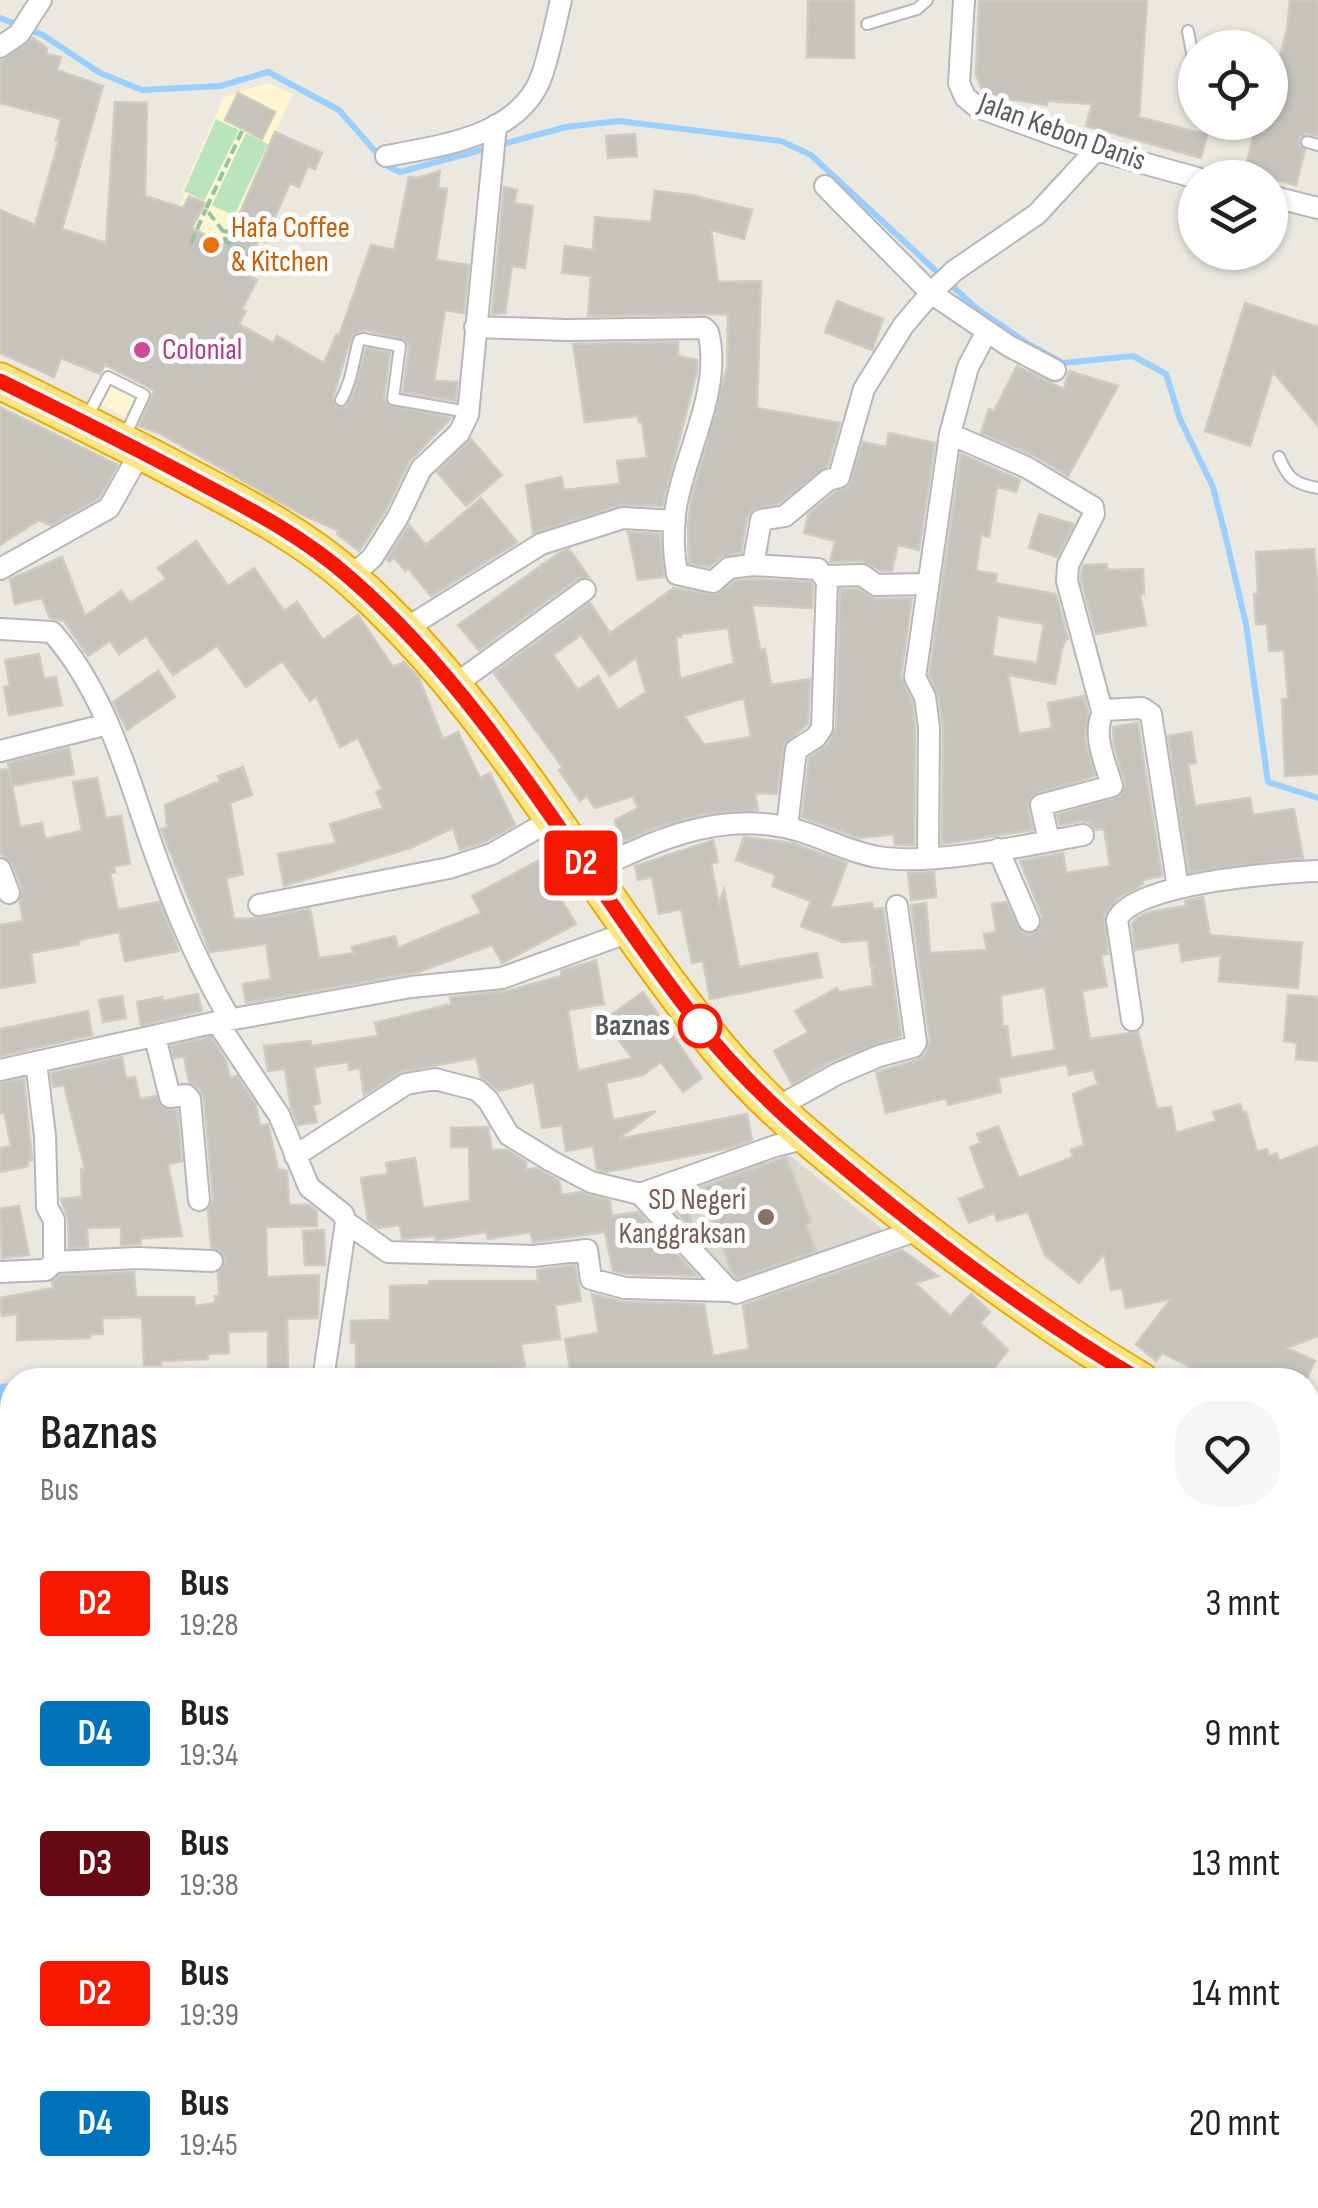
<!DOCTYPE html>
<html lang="id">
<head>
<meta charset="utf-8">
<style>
  :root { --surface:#fff; --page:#f6f6f6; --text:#202124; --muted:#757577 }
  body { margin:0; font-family:"Sofia Sans Condensed",sans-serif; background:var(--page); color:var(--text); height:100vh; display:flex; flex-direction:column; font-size:38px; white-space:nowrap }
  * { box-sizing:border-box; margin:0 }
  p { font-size:32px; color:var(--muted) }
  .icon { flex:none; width:55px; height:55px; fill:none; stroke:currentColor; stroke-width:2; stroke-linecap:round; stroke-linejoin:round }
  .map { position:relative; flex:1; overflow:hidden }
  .sheet { position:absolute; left:0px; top:1368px; width:1320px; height:842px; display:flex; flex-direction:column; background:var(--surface); border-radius:40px 40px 0 0; box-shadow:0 2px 8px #0004 }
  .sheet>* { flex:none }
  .badge { padding:0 20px; border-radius:8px; font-size:35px; line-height:65px }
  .fabs { position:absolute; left:1178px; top:30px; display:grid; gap:20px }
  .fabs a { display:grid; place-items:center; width:110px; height:110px; border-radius:50%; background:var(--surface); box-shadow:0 2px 8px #0004; font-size:50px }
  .map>.badge { position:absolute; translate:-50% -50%; box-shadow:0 0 0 5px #fff }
  .round { display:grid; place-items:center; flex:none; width:105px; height:105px; border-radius:40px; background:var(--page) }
  .overview { display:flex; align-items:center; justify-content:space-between; height:170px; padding:0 40px }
  h1 { font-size:48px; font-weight:600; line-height:75px }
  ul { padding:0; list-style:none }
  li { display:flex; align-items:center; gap:30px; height:130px; padding:0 40px }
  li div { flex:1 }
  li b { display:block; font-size:38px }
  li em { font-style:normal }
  li .badge { min-width:110px; font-weight:700; text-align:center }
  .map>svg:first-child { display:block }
  .commercial { fill:#fef5d1 }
  .education { fill:#dbd8cd }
  .green { fill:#bae4bc }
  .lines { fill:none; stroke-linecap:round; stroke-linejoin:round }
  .stream { stroke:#9bcfff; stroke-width:6 }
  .river { stroke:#9bcfff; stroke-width:40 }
  .building { fill:#c6c3bc; stroke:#d0cbbd; stroke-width:2.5; fill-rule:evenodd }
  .lane-casing { stroke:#b5b7bc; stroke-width:14 }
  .street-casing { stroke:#b5b7bc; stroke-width:24 }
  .secondary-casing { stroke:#b5b8be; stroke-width:31 }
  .highway-casing { stroke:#eaab00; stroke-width:39 }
  .path { stroke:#93c5a3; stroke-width:4; stroke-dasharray:10 5; stroke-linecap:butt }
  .lane { stroke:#fff; stroke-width:10 }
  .street { stroke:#fff; stroke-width:20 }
  .secondary { stroke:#fff; stroke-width:28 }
  .highway { stroke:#fee483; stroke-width:35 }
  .line-casing { stroke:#fff; stroke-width:22 }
  .line { stroke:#f61800; stroke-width:15 }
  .food-dot { fill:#e8710a; stroke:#fff; stroke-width:4 }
  .hotel-dot { fill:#d1479c; stroke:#fff; stroke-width:4 }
  .stop-dot { fill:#fff; stroke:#f61800; stroke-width:5 }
  .education-dot { fill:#8d6e63; stroke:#fff; stroke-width:4 }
  .labels { text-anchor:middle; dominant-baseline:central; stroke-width:10; stroke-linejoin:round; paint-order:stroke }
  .street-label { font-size:30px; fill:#585b60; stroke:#fff }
  .food-label { font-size:30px; fill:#c56008; stroke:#fff; text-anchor:start }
  .hotel-label { font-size:30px; fill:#b23c85; stroke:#fff; text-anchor:start }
  .stop-label { font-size:30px; font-weight:bold; fill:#585b60; stroke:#fff; text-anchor:end }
  .education-label { font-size:30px; fill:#785e54; stroke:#fff; text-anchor:end }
</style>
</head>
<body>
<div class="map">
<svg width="1318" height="2208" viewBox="0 0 1318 2208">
  <rect width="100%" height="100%" fill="#ebe9df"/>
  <path class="commercial" d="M267 83 293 94 231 228 257 240 246 264 223 253 136 424 90 398 185 194 182 191 224 97Z"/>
  <path class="education" d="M789 1155 891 1236 733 1290 646 1199Z
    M5 1745 12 1746V1920L0 1957V1759Z"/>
  <path class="green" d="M216 119 239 130 204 201 184 191Z
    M246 133 268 144 234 216 212 205Z"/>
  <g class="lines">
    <path class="stream" d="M0 18 43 35 100 73 142 90 220 86 268 72 339 110 389 167 400 172 566 127 619 121 781 141 811 155 977 309 1027 343 1063 363 1133 356 1166 374 1180 419 1213 487 1225 534 1246 624 1268 782 1318 798"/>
    <path class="river" d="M0 1404 12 1403
      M1308 1619 1318 1624"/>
  </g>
  <path class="building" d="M808 0H854V58L807 57Z
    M979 0H1147L1139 117 1207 135 1201 158 1086 126 1092 104 1048 101 1047 105 984 95 976 74Z
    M1290 0H1318V136L1306 133 1299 139V145L1305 150 1296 185 1245 172 1253 137 1264 133 1262 122H1270V94L1287 30Z
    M33 38 47 48 46 54 61 57 57 70 103 86 62 229 106 243 115 102 147 103 145 196 183 208 189 196 205 203 192 228 226 245 275 132 322 153 315 169 308 166 299 187 290 183 264 242 259 240 241 272 257 280 242 309 246 311 239 324 273 343 277 336 324 363 336 335 339 336 371 245 394 250 409 177 417 178 440 171 438 188 447 189 436 260 469 265 464 313 445 310 434 381 457 382 456 401 403 392 409 347 405 339 365 330 352 335 333 397 336 407 345 408 352 397 366 348 390 353 384 398 387 405 451 418 409 462 386 510 359 551 337 534 339 531 303 515 159 433 139 426 154 391 148 387 105 365 100 374 61 358 54 377 0 353V210L35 225 59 140H56L61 119 0 103V61Z
    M238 93 275 112 262 139 225 120Z
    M635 134 637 156 608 158 606 136Z
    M504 187 517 190 514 203 533 206 525 268 512 266 505 313 492 314Z
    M655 191 691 195 752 210 744 239 711 230 718 282 761 281 757 408 840 423 828 466 779 503 752 510 747 518 741 553 721 557 709 567 689 563 688 526 691 500 727 367 728 314 588 316 591 276 562 273 565 246 593 250 595 217 651 222Z
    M837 301 883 319 872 350 825 332Z
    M1245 303 1318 327V426L1273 372 1250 446 1205 431Z
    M678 342V356L697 360V371L662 506 620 505 533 533 526 485 561 477 564 490 620 484 617 461 647 458 642 422H639L638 416 585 422 573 344Z
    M1017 366 1064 389 1069 371 1118 386 1068 476 1033 455 981 433 989 409 994 411Z
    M0 407 118 465 99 498 51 525 39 520 0 545Z
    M889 433 935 443 919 550 898 545 892 571H880L862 561 830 562 835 541 804 533 808 515 835 492 849 486 863 442 886 447Z
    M471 439 502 475 466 506 437 472Z
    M961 454 1020 480 1016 492 997 487 989 537 981 535 976 571 997 574 995 583 1056 594 1068 639 1065 640 1062 650 1055 684 1008 675 1019 734 1052 728 1048 703 1084 696 1088 712 1085 740 1095 776 1032 795 1028 807 1033 830 942 844 943 725 938 695 929 675ZM998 616 1044 624 1037 663 992 656Z
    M481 498 517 542 513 545 431 596 408 568 405 571 394 558 389 562 387 559 409 525 426 545Z
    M1039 514 1074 524 1057 557 1029 548Z
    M628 532 660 534 664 577 638 580Z
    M196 541 228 586 254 568 284 611 297 602 323 640 358 615 393 667 404 662 419 678 443 739 458 732 480 778 490 773 515 825 486 841 460 850 453 828 410 848 284 886 278 854 336 843 330 824 383 808 376 792 382 789 358 738 340 747 316 696 310 701 282 661 246 687 217 646 173 675 146 636 119 654 110 641 88 656 64 621 50 618 42 598 15 604 10 579 62 557 85 616 121 591 130 603 166 579 158 568Z
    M569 549 589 577 577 579 479 650 458 625 538 568 542 572 540 566 559 553Z
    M1314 549 1318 590V774L1285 776 1282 699H1288L1284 650 1269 651 1267 624H1256L1254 594H1258L1256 552Z
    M1107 564V570L1143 569 1144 594H1140L1146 625 1096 634 1081 580 1082 569 1084 565Z
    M753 579 811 582 813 585 812 608 752 605 760 650 765 649 771 685 810 679 808 724 784 744 777 794 755 793 758 810 704 814 654 828 619 843 615 820 638 808 633 796 595 808 587 796 580 801 559 770 563 768 494 673 590 603 610 633 674 588 716 595 735 581ZM728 628 734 663 680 679 676 637H681L680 634ZM581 635 610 676 636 658 646 692 618 710 598 676 578 690 553 655ZM744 698 751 737 704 745 684 716Z
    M840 589H858L876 599 912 598 901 676 912 701 915 728 914 845H895L894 834 859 838 802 817 809 758 827 745 836 728Z
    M39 654 44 679 56 677 62 705 9 715 4 687 10 686 5 660Z
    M158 671 175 697 127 730 113 702Z
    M1138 723 1162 876 1143 880V884L1118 898 1104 915 1108 954 1101 955 1107 986 1082 991 1090 1039 1138 1032 1157 1109 1171 1107 1176 1133 1216 1121 1213 1112 1240 1104 1243 1113 1246 1112 1257 1152 1267 1149 1269 1156 1277 1153 1279 1161 1318 1146V1336L1287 1348 1315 1361 1306 1380H1216L1162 1353 1156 1361 1136 1344 1171 1299 1126 1308 1122 1288 1111 1290 1104 1254 1079 1283 1045 1255 1028 1212 997 1221 994 1213 969 1223 959 1199 985 1188 970 1147 981 1143 977 1134 998 1126 1019 1178 1073 1157 1071 1150 1084 1145 1073 1094 1098 1084 1093 1070 1069 1075 1067 1064 998 1078 1001 1092 948 1105 946 1098 886 1113 876 1072 918 1060 925 1054 930 1041 911 905 926 903 930 953 987 950 984 934 996 932 992 904 1006 902 1022 932 1028 935 1039 930 1042 916 1020 861 1063 853 1066 873 1110 866 1104 829 1096 830 1088 822 1081 821 1060 825 1057 815 1122 795 1125 783 1114 745 1113 727ZM1045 987 1055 1050 1011 1058 1007 1026 1003 1027 1001 995Z
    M1191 732 1196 763 1188 764 1195 806 1250 798 1253 815 1294 809 1303 858 1189 872 1168 736Z
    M69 748 74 774 12 786 8 763Z
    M243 767 252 795 230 803 243 874 226 878 234 919 262 918 310 909 319 958 354 953 352 947 395 936 398 948 481 913 472 896 538 861 576 924 502 963 492 945 418 972 246 1003 243 984 271 979 266 944 210 952 161 829 167 828 165 805 220 781 218 776Z
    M9 769 20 827 42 823 45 839 82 831 73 782 97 778 106 818 121 816 130 864 114 866 115 872 110 873 118 910 159 902 179 951 125 961 119 932 79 940V944L31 953 35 982 0 988V925L23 921 20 902 22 888 12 863 0 853V770Z
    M744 837 792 843 847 863 830 908 872 903 873 909 883 908 901 1036 832 1061 792 1084 774 1051 808 1032 795 1011 837 988 839 992 873 986 872 969 876 967H871L868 940 843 942 801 926 811 901 772 886 776 875 736 860Z
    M713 840 718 862 711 863 719 904 724 890 739 967 817 953 822 977 710 999 703 961 692 963 681 909 659 914 652 877 638 880 635 866Z
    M934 872 936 897 911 900 908 873Z
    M1203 897 1210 935 1302 943 1298 988 1219 981 1221 955 1182 961 1179 942 1135 950 1132 924 1137 918 1149 912 1185 906V901Z
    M596 960 604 1004 568 1010 578 1071 632 1058 604 1020 643 992 702 1078 683 1092 661 1062 643 1075 606 1083 613 1120 656 1111 618 1139 747 1114 752 1140 729 1148 606 1172 597 1169 593 1146 566 1151 562 1125 542 1128 534 1082 499 1091 481 1077 476 1058 403 1071 364 1095 360 1068 349 1070 348 1062 314 1067 320 1103 313 1105 317 1122 298 1125 291 1108 285 1069 268 1071 264 1046 311 1041V1046L378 1036 375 1023 451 1004 450 997 506 991 562 976 561 971Z
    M198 994 202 1011 141 1025 137 1002 162 997 163 1001Z
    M1288 995 1318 997V1061L1296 1059 1297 1043 1284 1041Z
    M122 996 126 1018 103 1022 99 1000Z
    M88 1011 92 1035 0 1056V1029Z
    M211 1037 226 1061 230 1078 237 1076 256 1105 260 1126 268 1124 278 1169 287 1171 289 1205H309L317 1211V1226L266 1227 267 1277 319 1275 318 1318 287 1319 288 1373 268 1374V1331L228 1332 229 1353 208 1354V1359L161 1361V1365H144L142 1317 102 1318 103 1334H90V1338L17 1340V1314L2 1316 0 1298 53 1288 52 1281 60 1275 134 1272 136 1297H194L195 1306 215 1303V1296H219L218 1273 226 1261 220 1250 211 1247 208 1210 213 1199 204 1098 200 1089 189 1082 184 1056 174 1058 171 1046Z
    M122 1057 126 1079 135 1077 140 1099 156 1096 164 1109 177 1110 182 1161 168 1164 182 1236 141 1238V1244L121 1245V1227L87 1228 88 1247 69 1248 68 1219 61 1199 82 1197 81 1169H85L64 1085 53 1087 51 1073Z
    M24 1079 32 1160 27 1161 28 1166 0 1172V1148L11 1146 4 1112 0 1113V1083Z
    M488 1127 492 1150H507L526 1162V1170L536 1168 559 1181 562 1195 581 1192 610 1201 612 1216 638 1212 697 1276 627 1274 613 1271 605 1232 533 1242 530 1232 488 1239 486 1232 436 1240 434 1236 402 1239 400 1225 378 1228 368 1221 361 1178 388 1174 386 1163 415 1158 423 1208 470 1201 469 1147H451V1128Z
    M786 1157 811 1222 806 1224 816 1251 738 1278 732 1273 702 1187Z
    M686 1192 693 1231 666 1199Z
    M19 1206 29 1255 2 1258 0 1209Z
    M324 1230 325 1265H305L303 1231Z
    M902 1250 938 1276 915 1283 950 1316 971 1294 990 1312 980 1323 1008 1350 985 1380H756L755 1376 736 1380H572L565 1339 599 1333 592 1294 625 1302 704 1304 713 1356 749 1349 743 1305Z
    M575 1265 581 1301 555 1305 560 1339 521 1344 525 1366 449 1376 450 1380H369V1376L356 1377V1343H351V1321L390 1320V1286L429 1285V1281H538L537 1270Z"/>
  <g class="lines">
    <g class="lane-casing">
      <path id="lane" d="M867 24 917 9 927 0
        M1188 31 1195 69
        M1240 122 1256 129
        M1307 142 1318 145
        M341 400C352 381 353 361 359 340L363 339 400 346 393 399 468 412
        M87 417 108 377 144 395 124 438
        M1279 457C1288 479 1295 484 1318 488
        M0 1819 2 1812"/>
    </g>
    <g class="street-casing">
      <path id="street" d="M964 0 959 83 965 97 977 107 1096 150 1197 178
        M0 47 19 34 41 0
        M386 156C441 146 521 136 542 75 550 51 555 25 561 0
        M825 186 931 293 954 271 1037 214 1096 150
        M1270 196 1318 208
        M475 327 566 330 704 328 708 332C722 384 689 446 678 497 672 522 673 549 677 574L713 582 729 568 753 565 818 569 827 581 822 728 816 737 796 750 787 827
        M950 434 1026 467 1093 507 1094 514 1068 565 1067 581 1101 707 1104 710 1142 708 1151 714 1178 888
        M753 565 761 520 785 516 828 480 839 477 864 389 903 326 931 293 1009 346 1055 370
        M0 569 109 508 141 451
        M826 576 862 575 876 585 927 584
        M350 577 372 558 398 517 421 469 459 433 468 415 496 125
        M0 629 52 632C97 683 121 752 142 816 166 887 192 955 230 1019
        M405 629 541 544 623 518 675 521
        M453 686 585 590
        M0 751 108 724
        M1049 841 1041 805 1112 786C1105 761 1091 734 1104 710
        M998 849 1029 921
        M928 858 929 727 925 697 915 677 950 434 968 367 987 331
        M0 869 9 893
        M588 873C649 843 714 812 784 827 816 833 846 852 878 857 933 866 1027 845 1083 835
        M259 905 449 868 492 854 551 820
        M1132 1020 1117 920C1131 883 1281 872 1318 871
        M217 1022 279 1115 309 1187 343 1214 346 1222 323 1380
        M155 1037 170 1097 186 1095 190 1099 199 1200
        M36 1062 45 1136 47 1207 54 1220V1262L138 1258 212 1261
        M0 1070 217 1022 411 987 502 978 629 932
        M774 1109 837 1074 879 1056 913 1047 916 1042 897 906
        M295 1156 406 1084 435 1079 477 1090 488 1100 509 1135 551 1161 591 1182 640 1194 775 1146 807 1138
        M640 1194 726 1287 736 1293 921 1229
        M346 1222 388 1252 534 1256 587 1250 591 1279 625 1288 732 1291
        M0 1272 46 1270 54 1262
        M12 1736V1740
        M0 1965 12 1929
        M1290 2198 1318 2204
        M168 2208 172 2198
        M205 2208 210 2198
        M301 2208 305 2198
        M924 2208 927 2198
        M1227 2208 1228 2198"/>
    </g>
    <g class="secondary-casing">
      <path id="secondary" d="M0 1993 12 1996
        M708 2198 717 2208"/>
    </g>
    <g class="highway-casing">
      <path id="highway" d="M0 381C65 413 130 445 193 479 248 508 304 537 350 578 497 706 593 895 717 1046 765 1105 822 1150 881 1197 964 1263 1049 1326 1140 1380
        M1308 1452 1318 1450
        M1308 1479 1318 1484"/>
    </g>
    <path class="path" d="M242 131 206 209 223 231 226 242 275 263
      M223 231 235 233 230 244
      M191 243 206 209
      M249 251 245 261 256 264 265 259"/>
    <use href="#lane" class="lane"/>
    <use href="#street" class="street"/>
    <use href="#secondary" class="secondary"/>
    <use href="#highway" class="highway"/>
  </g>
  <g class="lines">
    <g class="line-casing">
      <path id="line" d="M0 381C65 413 130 445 193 479 248 508 304 537 350 578 494 703 585 880 702 1028 758 1098 824 1151 893 1207 972 1270 1053 1329 1140 1380"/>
    </g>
    <use href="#line" class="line"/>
  </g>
  <circle class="food-dot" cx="211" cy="245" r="10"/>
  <circle class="hotel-dot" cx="142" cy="350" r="10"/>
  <circle class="stop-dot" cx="700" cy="1026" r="20"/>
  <circle class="education-dot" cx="766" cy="1217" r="10"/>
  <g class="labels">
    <g class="street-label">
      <text transform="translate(1062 132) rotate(20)">Jalan Kebon Danis</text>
    </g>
    <g class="food-label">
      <text x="231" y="228">Hafa Coffee<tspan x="231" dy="34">&amp; Kitchen</tspan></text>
    </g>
    <g class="hotel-label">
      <text x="162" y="350">Colonial</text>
    </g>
    <g class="stop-label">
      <text x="670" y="1026">Baznas</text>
    </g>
    <g class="education-label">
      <text x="746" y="1200">SD Negeri<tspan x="746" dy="34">Kanggraksan</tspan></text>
    </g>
  </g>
</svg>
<div class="fabs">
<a><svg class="icon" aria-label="locate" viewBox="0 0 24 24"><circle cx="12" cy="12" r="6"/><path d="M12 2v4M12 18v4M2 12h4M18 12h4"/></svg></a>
<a><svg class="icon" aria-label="layers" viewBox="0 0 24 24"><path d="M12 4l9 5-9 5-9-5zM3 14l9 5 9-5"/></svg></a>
</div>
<b class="badge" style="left:581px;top:863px;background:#f61800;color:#fff">D2</b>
<section class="sheet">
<div class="overview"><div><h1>Baznas</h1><p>Bus</p></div><a class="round"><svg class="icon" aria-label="heart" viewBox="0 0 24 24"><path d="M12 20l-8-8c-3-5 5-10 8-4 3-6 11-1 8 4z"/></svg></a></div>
<ul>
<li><span class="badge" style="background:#f61800;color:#fff">D2</span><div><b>Bus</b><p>19:28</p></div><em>3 mnt</em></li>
<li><span class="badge" style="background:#0072bc;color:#fff">D4</span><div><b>Bus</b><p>19:34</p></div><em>9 mnt</em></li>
<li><span class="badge" style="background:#650912;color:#fff">D3</span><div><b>Bus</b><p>19:38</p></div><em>13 mnt</em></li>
<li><span class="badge" style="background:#f61800;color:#fff">D2</span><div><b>Bus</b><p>19:39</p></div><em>14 mnt</em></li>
<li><span class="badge" style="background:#0072bc;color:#fff">D4</span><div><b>Bus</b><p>19:45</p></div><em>20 mnt</em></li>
</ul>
</section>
</div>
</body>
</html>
